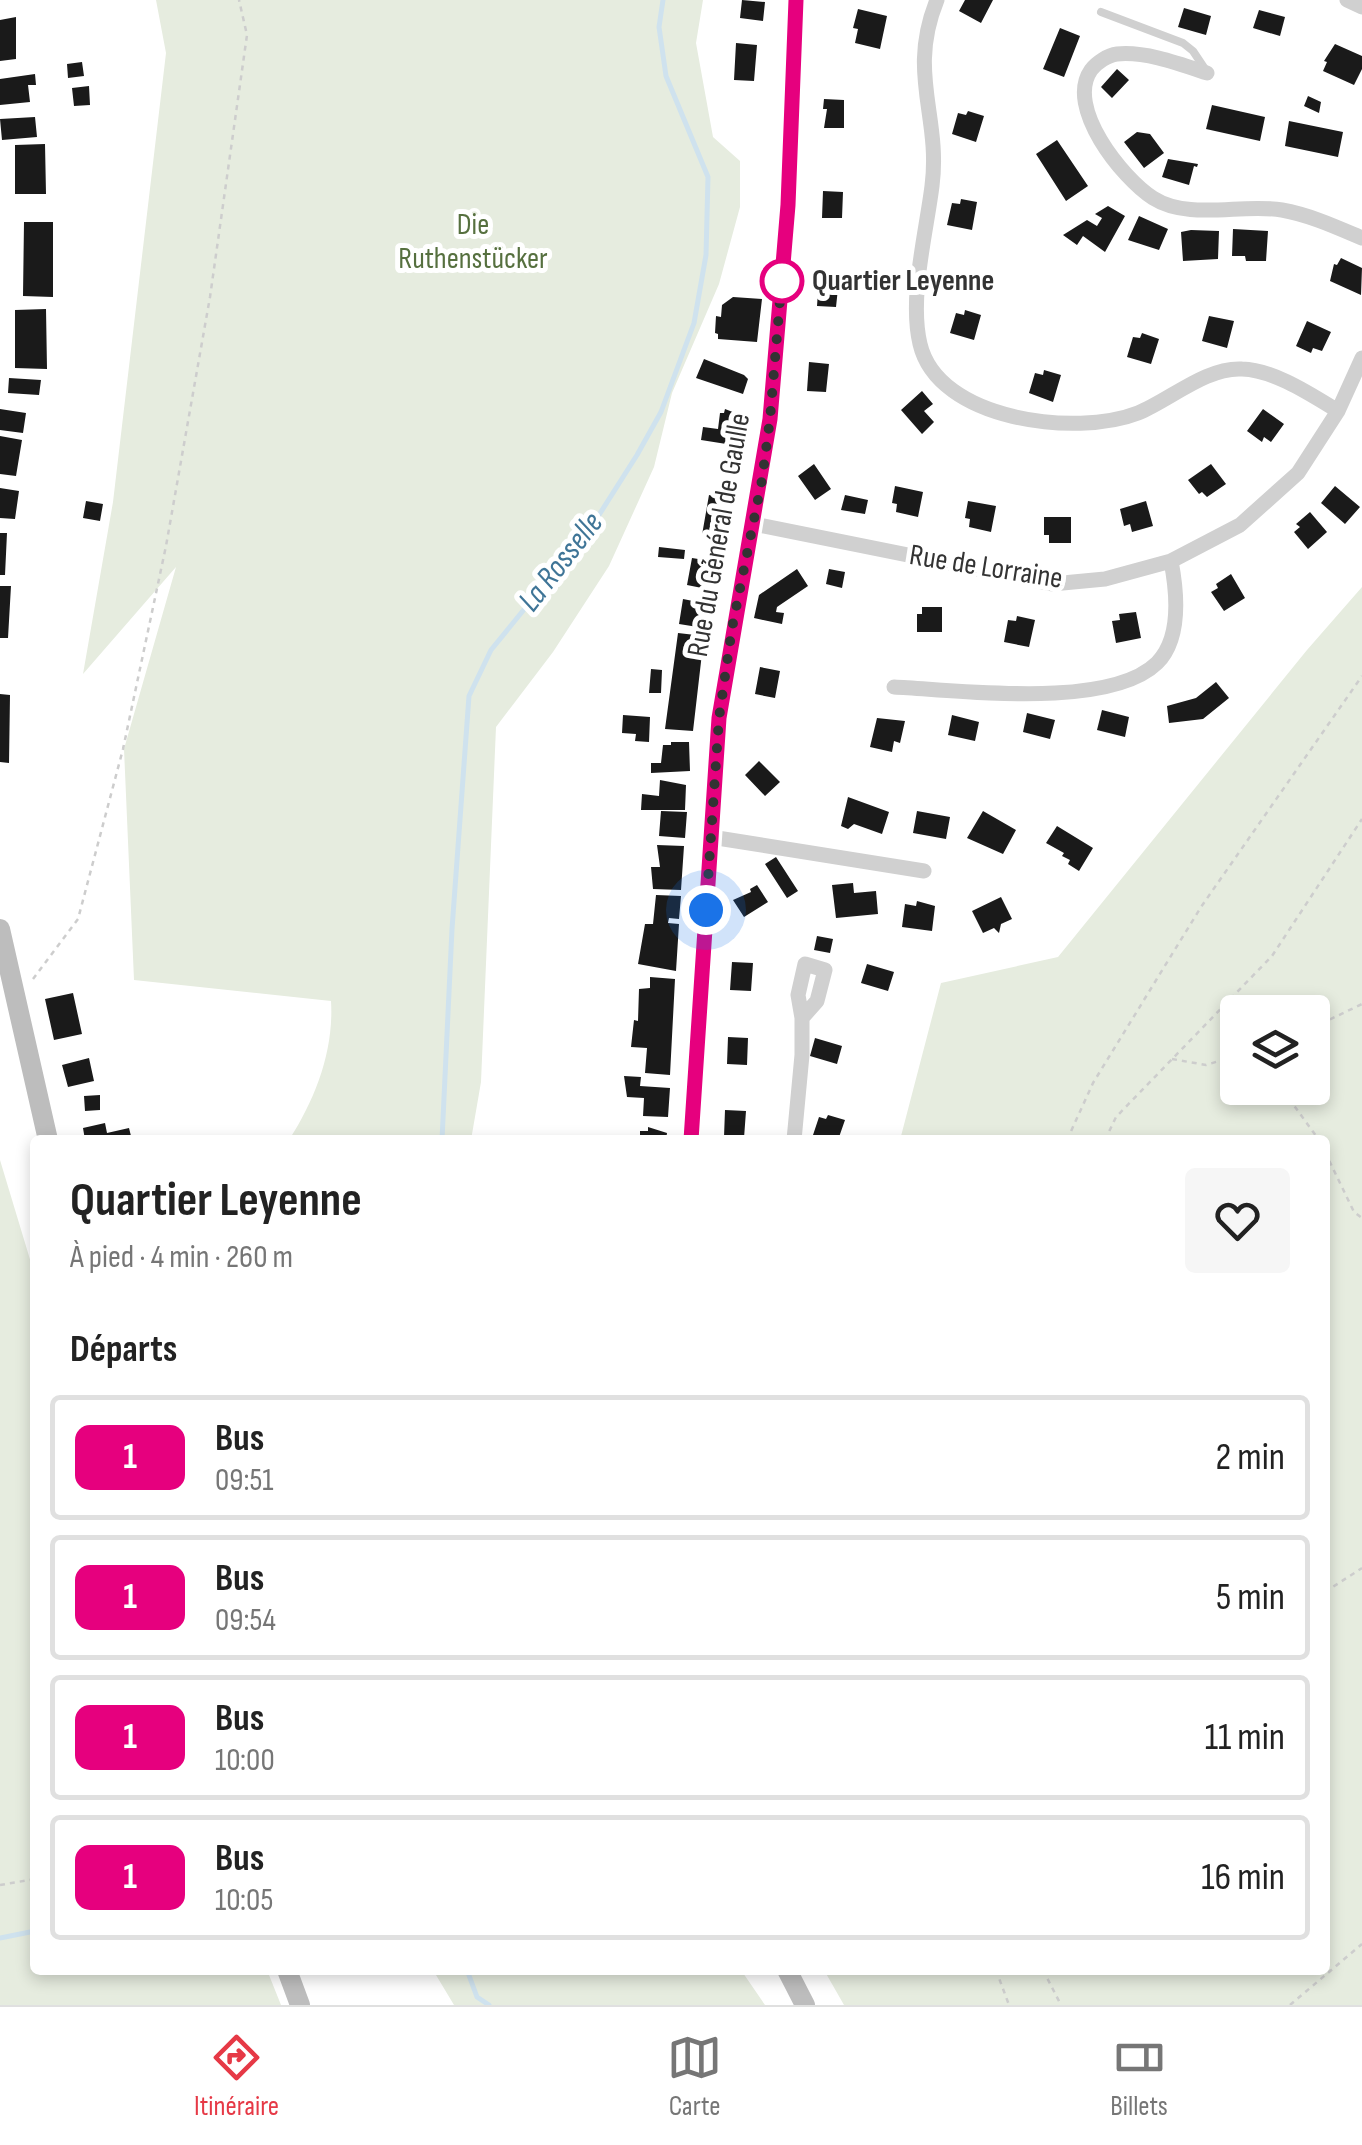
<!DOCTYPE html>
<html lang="fr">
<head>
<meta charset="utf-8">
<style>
  :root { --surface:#fff; --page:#f6f6f6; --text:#222; --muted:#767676; --line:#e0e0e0; --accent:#e63946 }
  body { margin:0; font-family:"Sofia Sans Condensed",sans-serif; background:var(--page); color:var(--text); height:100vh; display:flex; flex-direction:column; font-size:38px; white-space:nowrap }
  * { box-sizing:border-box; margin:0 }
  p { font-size:32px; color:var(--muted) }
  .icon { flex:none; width:55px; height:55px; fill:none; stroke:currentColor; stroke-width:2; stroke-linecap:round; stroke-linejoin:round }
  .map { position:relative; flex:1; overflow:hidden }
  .sheet { position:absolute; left:30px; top:1135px; width:1300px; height:840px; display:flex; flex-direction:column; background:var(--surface); border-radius:10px; box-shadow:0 5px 15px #0003 }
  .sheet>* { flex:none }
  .badge { padding:0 20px; border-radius:15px; font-size:35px; line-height:65px }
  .buttons { position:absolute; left:1220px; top:995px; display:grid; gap:20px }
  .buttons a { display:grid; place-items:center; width:110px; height:110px; border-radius:10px; background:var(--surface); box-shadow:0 5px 15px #0003; font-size:50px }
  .you { position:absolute; width:50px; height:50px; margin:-25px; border:8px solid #fff; border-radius:50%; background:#1a73e8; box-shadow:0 0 0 15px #1a73e833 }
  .map>.badge { position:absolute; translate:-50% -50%; box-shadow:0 0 0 5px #fff }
  h2 { padding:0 40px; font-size:38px; line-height:90px }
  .round { display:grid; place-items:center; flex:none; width:105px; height:105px; border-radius:10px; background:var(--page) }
  .summary { display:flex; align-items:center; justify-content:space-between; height:170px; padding:0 40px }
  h1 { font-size:48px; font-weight:700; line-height:75px }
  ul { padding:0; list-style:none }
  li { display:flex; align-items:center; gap:30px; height:125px; margin:0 20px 15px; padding:0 20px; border:5px solid var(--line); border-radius:10px }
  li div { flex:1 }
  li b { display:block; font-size:38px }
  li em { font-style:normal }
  li .badge { min-width:110px; font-weight:700; text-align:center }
  .menu { display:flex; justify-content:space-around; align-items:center; height:140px; border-top:2px solid var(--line); background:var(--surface); font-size:28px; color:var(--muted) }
  .menu a { display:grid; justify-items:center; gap:5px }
  .menu .active { color:var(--accent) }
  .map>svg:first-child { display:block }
  .green { fill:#e6ecdf; fill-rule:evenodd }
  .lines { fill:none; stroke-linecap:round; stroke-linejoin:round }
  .stream { stroke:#cfe2ee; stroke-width:5 }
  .building { fill:#1a1a1a }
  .path { stroke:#cdcdcd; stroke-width:2.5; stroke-dasharray:5 5; stroke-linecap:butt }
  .service { stroke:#d0d0d0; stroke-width:8 }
  .minor { stroke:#d0d0d0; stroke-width:15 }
  .secondary { stroke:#bdbdbd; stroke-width:20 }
  .line-casing { stroke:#fff; stroke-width:22 }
  .line { stroke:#e6007e; stroke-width:15 }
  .walk { stroke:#333; stroke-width:10; stroke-dasharray:0 18 }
  .stop-dot { fill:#fff; stroke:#e6007e; stroke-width:5 }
  .labels { text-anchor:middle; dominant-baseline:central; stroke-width:10; stroke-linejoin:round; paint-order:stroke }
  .park-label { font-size:30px; fill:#56703f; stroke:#fff }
  .stop-label { font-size:30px; font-weight:bold; fill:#333; stroke:#fff; text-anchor:start }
  .street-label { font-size:30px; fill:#333; stroke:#fff }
  .water-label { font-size:32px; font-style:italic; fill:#3f7597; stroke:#fff }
</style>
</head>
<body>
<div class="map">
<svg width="1362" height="2005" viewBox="0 0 1362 2005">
  <rect width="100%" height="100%" fill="#fff"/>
  <path class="green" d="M156 0H703L696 43 713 137 740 161V207L719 284 672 393 654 467 609 566 553 652 496 727 481 1082 471 1140H289C316 1098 334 1050 331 1001L134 980 124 749 176 567 83 674 113 502 166 53Z
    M1362 587V2005H844L824 1970H1325V1140H900L941 983 1058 957 1307 650ZM1238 1012H1312V1088H1238Z
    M0 1160 35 1276V1970H267L281 2005H0Z
    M433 1970H741L765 2005H454Z"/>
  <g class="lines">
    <path class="stream" d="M442 1140 452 929 469 696 491 650 592 526 637 455 661 412 694 323 706 255 708 177 666 76 659 27 663 0
      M0 1938 35 1931
      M467 1970 477 1997 489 2005"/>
  </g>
  <path class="building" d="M742 0 765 2 763 21 740 18Z
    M965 0H993L981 23 959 11Z
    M1184 8 1211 16 1206 35 1178 27Z
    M858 9 887 16 880 49 855 43 858 29 853 28Z
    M1259 10 1285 17 1280 36 1253 28Z
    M16 17V59L0 61V20Z
    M1060 28 1080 36 1064 77 1043 69Z
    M736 43 757 45 754 81 734 80Z
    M1335 44 1362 56V69L1354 85 1323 71 1327 62 1324 61Z
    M82 62 84 76 68 78 67 64Z
    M1117 69 1129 80 1112 98 1101 87Z
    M35 74 36 85H28L30 102 0 105V79Z
    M89 86 90 105 74 106 72 88Z
    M1308 96 1321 102 1319 113 1304 106Z
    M824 99 844 100V128H824L827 109H823Z
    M1212 105 1265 117 1260 141 1206 129Z
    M968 111 984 116 976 142 952 134 958 113 966 115Z
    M35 117 37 137 2 140 0 119Z
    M1289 121 1343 132 1338 157 1285 146Z
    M1137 132 1150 134 1164 153 1144 168 1124 142Z
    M1057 140 1088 186 1066 201 1036 154Z
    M45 144 46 194H15V145Z
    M1168 159 1198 164 1197 167 1194 166 1189 185 1162 177Z
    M823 191 843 192 842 218H822Z
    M961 199 977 202 972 230 947 225 952 203 960 204Z
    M1108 206 1125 216 1105 252 1083 236 1077 245 1063 235 1087 220 1097 226 1102 218 1095 214Z
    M1139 216 1168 229 1159 250 1128 240Z
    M24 222H53V297L23 296Z
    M1233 229 1268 231 1266 261H1246L1245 256H1232Z
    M1191 230 1219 231 1218 259 1183 261 1181 232Z
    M1341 258 1362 268 1361 295 1330 281 1334 264 1337 265Z
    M819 278 839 279 836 307 817 306Z
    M733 297 762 299 757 342 718 339V334L715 333 716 316 721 317 722 305Z
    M46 309 47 369 15 368V310Z
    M965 310 981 315 974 340 950 333 956 313 964 315Z
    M1209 316 1234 321 1227 348 1202 341Z
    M1307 321 1331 332 1322 351 1313 348 1311 353 1296 346Z
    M1142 333 1159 339 1151 364 1127 357 1133 337 1140 338Z
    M704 359 744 375 748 379 743 394 696 378Z
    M809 362 829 364 826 392 807 391Z
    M1044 370 1061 375 1053 402 1029 393 1035 373 1043 375Z
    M9 378 41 380 39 395 8 393Z
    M922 391 933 404 924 411 934 422 922 434 901 410Z
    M0 409 26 413 23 433 0 430Z
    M725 409 743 416 739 446 701 440 703 427 718 429 720 413H724Z
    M1263 409 1284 424 1271 442 1264 437 1262 442 1247 431Z
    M0 436 22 440 16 476 0 474Z
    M814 464 831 489 815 500 798 476Z
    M1211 464 1226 484 1207 497 1202 492 1199 494 1188 480Z
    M895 486 923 492 918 517 896 512 897 504 892 503Z
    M1335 486 1360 507 1345 524 1321 503Z
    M0 488 19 491 15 519 0 518Z
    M709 495 729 499 722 539 702 535Z
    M845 495 868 500 865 514 841 510Z
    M86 501 103 504 100 521 83 518Z
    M968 501 996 506 991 532 969 527 970 519 965 518Z
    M1146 501 1153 526 1132 532 1130 524 1124 526 1120 509Z
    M1310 512 1327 532 1308 549 1294 532 1300 527 1296 524Z
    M1044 517H1071V543H1049V535H1044Z
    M0 533H7L5 575H0Z
    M659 547 685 550 684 559 658 557Z
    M692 558 717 562 712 590 687 585Z
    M797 569 808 586 777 607 776 612 784 613 782 624 754 618 759 595Z
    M829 569 845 572 842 588 826 584Z
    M1231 574 1245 598 1224 611 1211 592 1218 588 1216 584Z
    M0 586H11L8 638H0Z
    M694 597 711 601 704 628 679 624 683 599 693 601Z
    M922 607H942V632H917V614H922Z
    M1136 612 1141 638 1116 643 1112 621 1120 620 1119 614Z
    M1017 616 1035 620 1029 647 1004 642 1008 620 1016 621Z
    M678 633 704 636 693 731 665 729Z
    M760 667 780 671 775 698 755 694Z
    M651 669 662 670 661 693H649Z
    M1216 682 1229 698 1203 719 1169 723 1167 706 1196 698Z
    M0 694 10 695 9 763 0 762Z
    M1102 710 1129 717 1125 737 1097 730Z
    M1027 713 1055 720 1050 739 1023 732Z
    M623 715 650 717 649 742 635 741 636 734 622 733Z
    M952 715 979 722 975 741 948 735Z
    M877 718 905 721 900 743 894 741 892 752 870 747Z
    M671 742H689L690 771 651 773V763H661L663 745H671Z
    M759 761 780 782 765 796 745 775Z
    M660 780 686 785 685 810H641L642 794 659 796Z
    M848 797 889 812 882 834 854 824 848 829 841 826Z
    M661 811 687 812 685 838 659 836Z
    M917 811 950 817 946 839 913 833Z
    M983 811 1016 830 1003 854 967 838Z
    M1057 826 1093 848 1079 871 1068 864 1070 860 1062 856 1064 853 1046 843Z
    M657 845 684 846 681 890 653 889 651 867H660Z
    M776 857 798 891 787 898 765 864Z
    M853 883 854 893 876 891 878 914 836 918 832 885Z
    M757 885 768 902 744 917 733 900 751 892 750 889Z
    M656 895 681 896 679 919 669 918 668 923 679 924 676 971 638 964 645 924H653Z
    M1001 897 1012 919 1001 924 999 933 994 928 983 933 972 911Z
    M917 901 935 906 932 931 902 927 905 904 916 906Z
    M817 936 833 939 830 953 814 950Z
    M732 962 753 963 751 991 730 990Z
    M867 964 894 972 888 991 861 983Z
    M650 977 675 979 670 1075 645 1073 647 1048 631 1047 634 1020 638 1021 639 989 650 988Z
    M73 993 82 1034 54 1040 45 999Z
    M728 1037 748 1038 747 1065 727 1064Z
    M815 1038 842 1046 837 1064 810 1056Z
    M89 1058 94 1081 68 1087 62 1065Z
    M624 1076 641 1077 640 1086 670 1088 668 1117 643 1116 644 1098 627 1097Z
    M100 1095V1110L85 1111 84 1096Z
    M725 1110 746 1111 744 1138 724 1137Z
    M828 1115 845 1120 838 1140 812 1138 819 1117 826 1119Z
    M105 1123 107 1133 129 1128 132 1140H85L83 1128Z
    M648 1127 667 1133 666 1140H640V1131H648Z"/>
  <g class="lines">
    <path class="path" d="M33 979 78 919 123 749 166 546 210 297 247 35 239 0
      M1312 1028 1362 1004
      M1172 1059 1206 1065 1238 1055
      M1290 1088V1100L1319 1140
      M1067 1140 1093 1083 1201 907 1362 676
      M1105 1140 1116 1117 1272 956 1362 819
      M1325 1152 1354 1212 1362 1218
      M1325 1592 1362 1568
      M0 1885 35 1879
      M996 1970 1009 2005
      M1043 1970 1061 2005
      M1290 2005 1362 1944"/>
    <path class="service" d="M1101 12 1183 43 1193 51 1205 69"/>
    <path class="minor" d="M937 0C907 74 941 116 932 186 926 234 909 298 920 344 938 421 1077 437 1138 413 1170 400 1206 367 1242 369 1274 370 1310 394 1338 411
      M1347 0 1362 7
      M1207 73C1180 64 1145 51 1117 54 1108 55 1096 63 1091 70 1065 107 1122 178 1153 198 1189 221 1242 203 1282 210 1310 215 1336 227 1362 238
      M754 524 1052 584 1105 579 1171 561 1240 525 1298 473 1338 411 1362 358
      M894 687C958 690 1109 710 1157 663 1182 638 1177 592 1171 561
      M711 837 924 871
      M794 1140 802 1055V1018L798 995 805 964 825 970 817 1001 802 1018"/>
    <path class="secondary" d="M0 929 48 1140
      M691 1140 719 718 770 419 788 205 796 0
      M287 1970 300 2005
      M787 1970 805 2005"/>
  </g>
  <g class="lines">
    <g class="line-casing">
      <path id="line" d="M691 1140 719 718 770 419 788 205 796 0"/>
    </g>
    <use href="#line" class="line"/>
    <path class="walk" d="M706 910 719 718 732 628 762 480 770 419 782 276V281"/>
  </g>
  <circle class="stop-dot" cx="782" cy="281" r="20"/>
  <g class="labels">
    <g class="park-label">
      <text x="473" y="225">Die<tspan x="473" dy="34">Ruthenstücker</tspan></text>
    </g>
    <g class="stop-label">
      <text x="812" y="281">Quartier Leyenne</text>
    </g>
    <g class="street-label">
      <text transform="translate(719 535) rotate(-80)">Rue du Général de Gaulle</text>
      <text transform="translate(986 567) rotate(9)">Rue de Lorraine</text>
    </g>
    <g class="water-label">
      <text transform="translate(561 562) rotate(-52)">La Rosselle</text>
    </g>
  </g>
</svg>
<div class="buttons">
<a><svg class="icon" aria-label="layers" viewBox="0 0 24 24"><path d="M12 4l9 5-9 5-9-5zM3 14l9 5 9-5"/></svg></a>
</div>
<div class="you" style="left:706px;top:910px"></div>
<section class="sheet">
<div class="summary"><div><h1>Quartier Leyenne</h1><p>À pied · 4 min · 260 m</p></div><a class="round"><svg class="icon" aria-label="heart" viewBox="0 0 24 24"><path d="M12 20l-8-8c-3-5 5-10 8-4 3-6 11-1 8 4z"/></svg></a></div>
<h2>Départs</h2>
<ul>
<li><span class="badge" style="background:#e6007e;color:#fff">1</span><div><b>Bus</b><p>09:51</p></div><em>2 min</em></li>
<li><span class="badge" style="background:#e6007e;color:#fff">1</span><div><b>Bus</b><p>09:54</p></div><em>5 min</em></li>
<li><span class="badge" style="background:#e6007e;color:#fff">1</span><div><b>Bus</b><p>10:00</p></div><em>11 min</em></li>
<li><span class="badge" style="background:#e6007e;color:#fff">1</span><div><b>Bus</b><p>10:05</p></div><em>16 min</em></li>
</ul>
</section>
</div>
<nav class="menu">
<a class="active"><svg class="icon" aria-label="directions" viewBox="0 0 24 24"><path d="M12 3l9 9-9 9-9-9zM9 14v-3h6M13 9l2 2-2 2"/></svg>Itinéraire</a>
<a><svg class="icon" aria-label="map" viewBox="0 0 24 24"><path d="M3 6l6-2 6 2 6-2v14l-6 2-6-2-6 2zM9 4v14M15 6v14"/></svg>Carte</a>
<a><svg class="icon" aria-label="tickets" viewBox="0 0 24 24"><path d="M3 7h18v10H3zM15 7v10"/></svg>Billets</a>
</nav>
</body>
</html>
